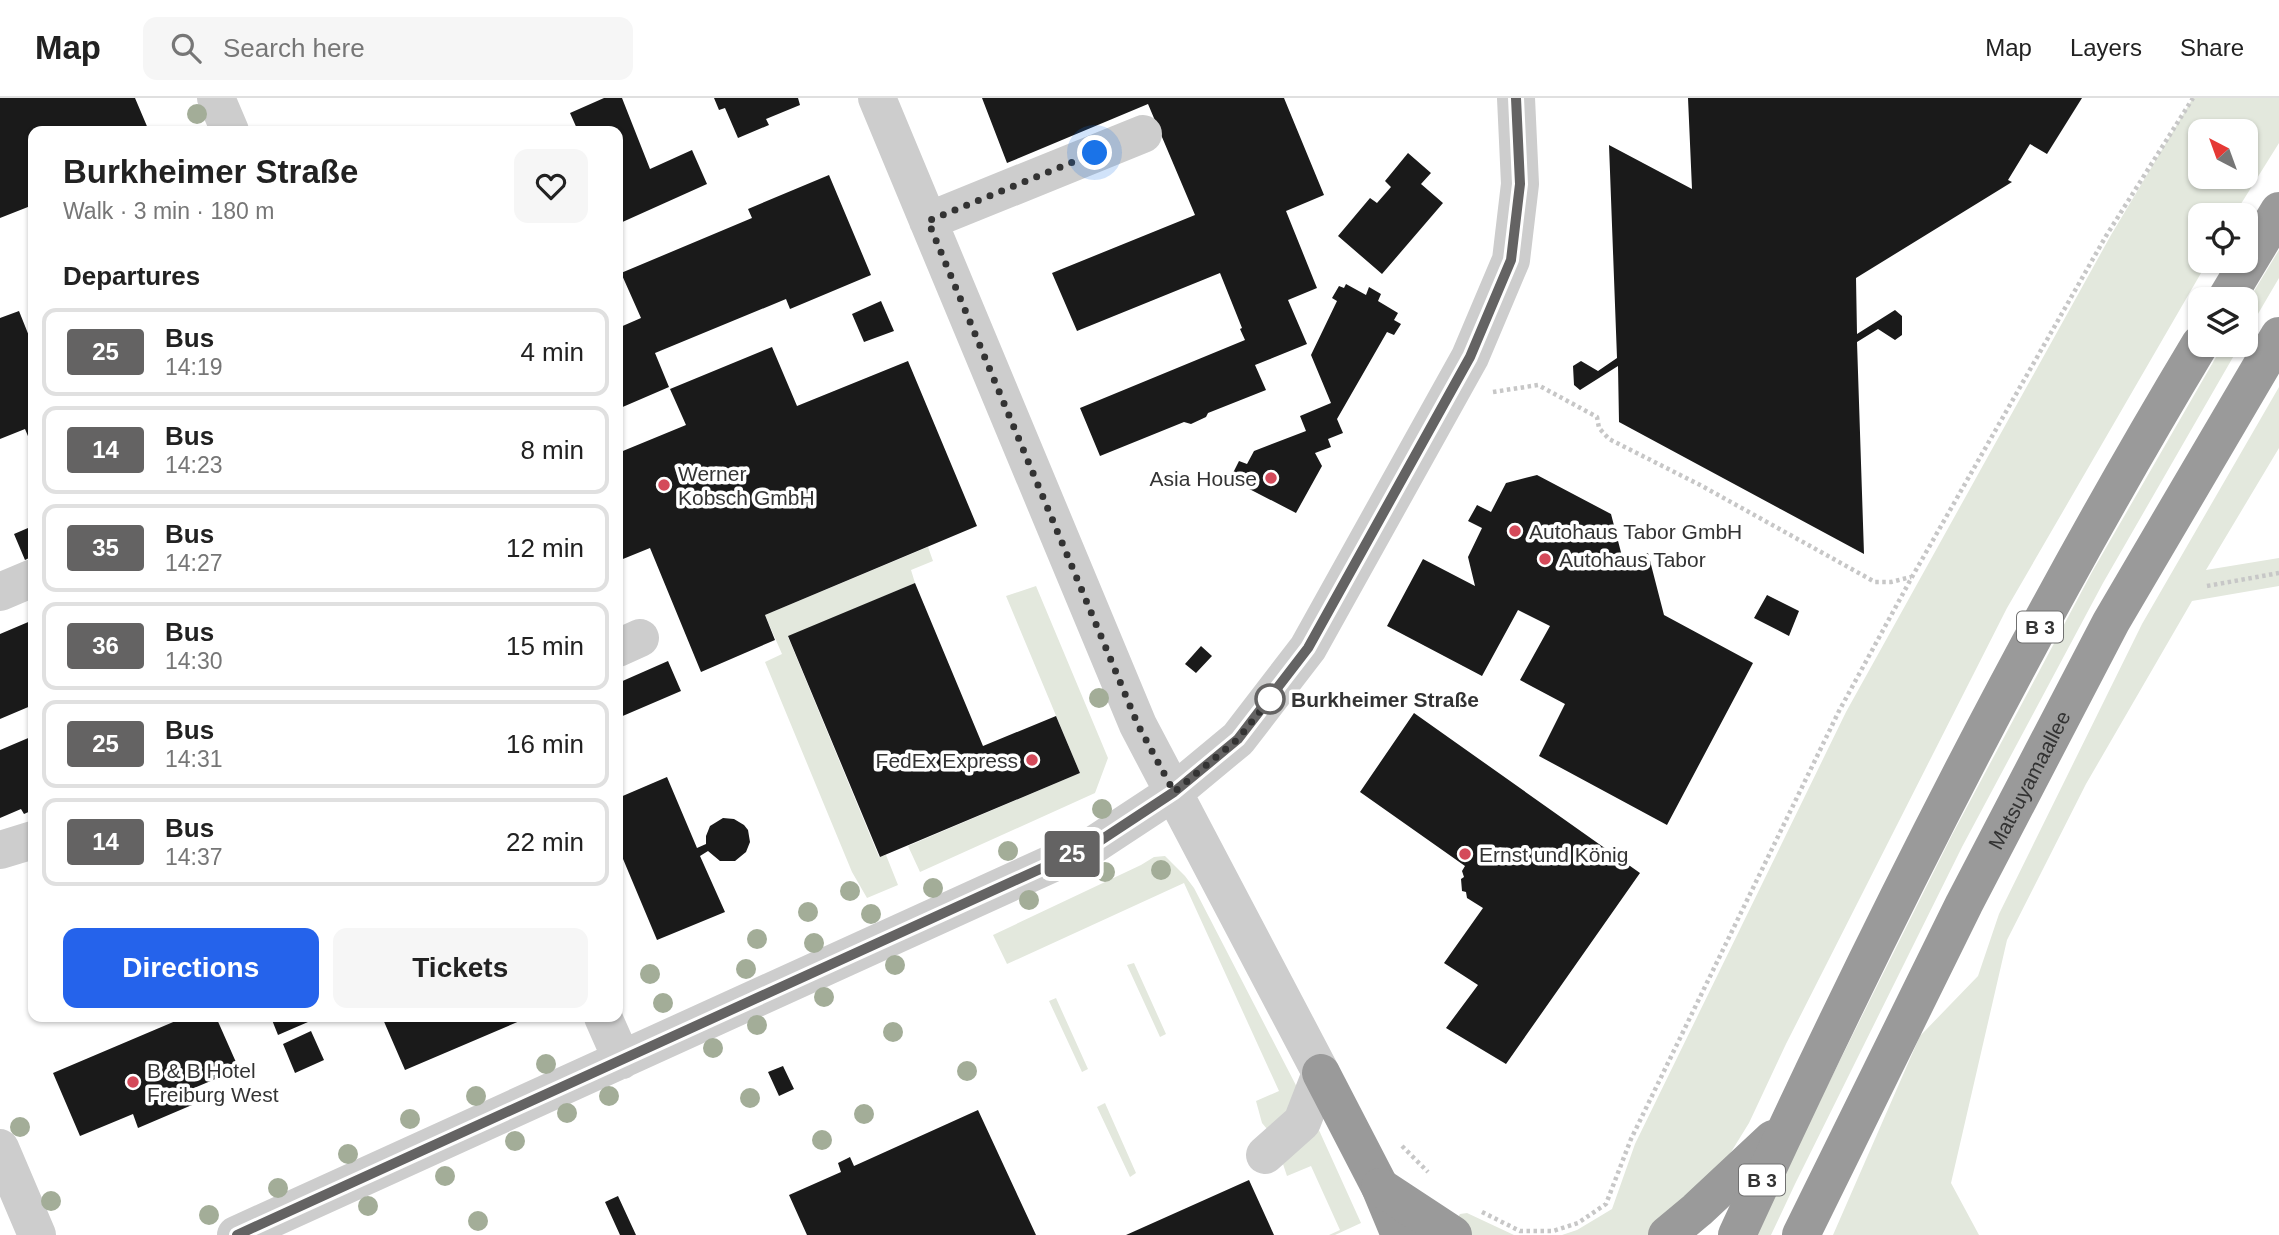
<!DOCTYPE html>
<html lang="en">
<head>
<meta charset="utf-8">
<style>
  :root { --surface:#fff; --page:#f6f6f6; --text:#222; --muted:#767676; --line:#e0e0e0; --accent:#2563eb }
  body { margin:0; font-family:Arial,sans-serif; background:var(--page); color:var(--text); height:100vh; display:flex; flex-direction:column; font-size:26px; white-space:nowrap }
  * { box-sizing:border-box; margin:0 }
  p { font-size:23px; color:var(--muted) }
  .icon { flex:none; width:38px; height:38px; fill:none; stroke:currentColor; stroke-width:2; stroke-linecap:round; stroke-linejoin:round }
  .map { position:relative; flex:1; overflow:hidden }
  .panel { position:absolute; left:28px; top:28px; width:595px; height:896px; display:flex; flex-direction:column; background:var(--surface); border-radius:14px; box-shadow:0 2px 5px #0004 }
  .panel>* { flex:none }
  .badge { padding:0 14px; border-radius:5px; font-size:24px; line-height:46px }
  .needle { width:46px; rotate:319deg }
  .buttons { position:absolute; left:2188px; top:21px; display:grid; gap:14px }
  .buttons a { display:grid; place-items:center; width:70px; height:70px; border-radius:14px; background:var(--surface); box-shadow:0 2px 5px #0004; font-size:35px }
  .you { position:absolute; width:35px; height:35px; margin:-18px; border:5px solid #fff; border-radius:50%; background:#1a73e8; box-shadow:0 0 0 10px #1a73e833 }
  .map>.badge { position:absolute; translate:-50% -50%; box-shadow:0 0 0 4px #fff }
  h2 { padding:0 35px; font-size:26px; line-height:63px }
  .round { display:grid; place-items:center; flex:none; width:74px; height:74px; border-radius:14px; background:var(--page) }
  .headline { display:flex; align-items:center; justify-content:space-between; height:119px; padding:0 35px }
  h1 { font-size:33px; font-weight:600; line-height:52px }
  .primary-button { display:flex; gap:14px; margin-top:auto; padding:14px 35px }
  .primary-button a { flex:1; height:80px; border-radius:14px; background:var(--accent); color:#fff; font-size:28px; font-weight:600; line-height:80px; text-align:center }
  .primary-button a+a { background:var(--page); color:var(--text) }
  ul { padding:0; list-style:none }
  li { display:flex; align-items:center; gap:21px; height:88px; margin:0 14px 10px; padding:0 21px; border:4px solid var(--line); border-radius:14px }
  li div { flex:1 }
  li b { display:block; font-size:26px }
  li em { font-style:normal }
  li .badge { min-width:77px; font-weight:700; text-align:center }
  header { display:flex; align-items:center; gap:42px; box-sizing:border-box; height:98px; padding:0 35px; background:var(--surface); border-bottom:2px solid var(--line) }
  header strong { font-size:33px }
  nav { display:flex; gap:38px; margin-inline-start:auto; font-size:24px }
  .search { width:490px; height:63px; background:var(--page); display:flex; align-items:center; gap:18px; box-sizing:border-box; padding:0 24px; border-radius:14px; color:var(--muted); font-size:26px }
  .map>svg:first-child { display:block }
  .green { fill:#e3e8dd; fill-rule:evenodd }
  .building { fill:#1a1a1a }
  .lines { fill:none; stroke-linecap:round; stroke-linejoin:round }
  .path { stroke:#c7c7c7; stroke-width:4.5; stroke-dasharray:3.5 3.5; stroke-linecap:butt }
  .minor { stroke:#cdcdcd; stroke-width:38 }
  .highway { stroke:#9a9a9a; stroke-width:38 }
  .tree { fill:#a3ad98 }
  .line-casing { stroke:#fff; stroke-width:16 }
  .line { stroke:#646363; stroke-width:10 }
  .walk { stroke:#333; stroke-width:7; stroke-dasharray:0 12.6 }
  .poi-dot { fill:#d44a5a; stroke:#fff; stroke-width:2.5 }
  .stop-dot { fill:#fff; stroke:#646363; stroke-width:3.5 }
  .labels { text-anchor:middle; dominant-baseline:central; stroke-width:7; stroke-linejoin:round; paint-order:stroke }
  .shield { fill:#fff; stroke:#707070; stroke-width:2 }
  .shield-label { font-size:19px; font-weight:bold; fill:#333 }
  .poi-label { font-size:21px; fill:#333; stroke:#fff; text-anchor:start }
  .stop-label { font-size:21px; font-weight:bold; fill:#333; stroke:#fff; text-anchor:start }
  .street-label { font-size:21px; fill:#333; stroke:#fff }
</style>
</head>
<body>
<header>
<strong>Map</strong>
<div class="search"><svg class="icon" aria-label="search" viewBox="0 0 24 24"><circle cx="10" cy="10" r="6"/><path d="M15 15l6 6"/></svg>Search here</div>
<nav><a>Map</a><a>Layers</a><a>Share</a></nav>
</header>
<div class="map">
<svg width="2279" height="1137" viewBox="0 0 2279 1137">
  <rect width="100%" height="100%" fill="#fff"/>
  <path class="green" d="M2193 0H2279V45L2234 117H2200V163H2208L2007 510 1786 946 1749 1025 1728 1059 1694 1137H1562L1577 1132 1612 1111 1635 1046 1846 614 2111 137ZM2200 33H2245V79H2200Z
    M2279 152V180L2245 238V208Z
    M2223 247H2240L2103 485 1962 749 1795 1086 1771 1137H1756L1783 1077 1952 737 2092 474Z
    M2279 289V350L2206 472 2279 460V488L2192 503 2086 686 2007 842 1951 1085 1979 1137H1833L1920 938 1978 878 1999 816 2142 526Z
    M928 449 933 463 911 472 915 485 788 539 879 759 886 757 898 787 867 800 852 774 765 564 782 556 765 517Z
    M1036 488 1108 660 1095 695 920 774 908 748 1080 675 1006 498Z
    M1165 758 1185 778 1194 790 1302 999 1267 1031 1262 1025 1256 1003 1279 993 1184 785 1007 866 993 837 1141 767 1154 759Z
    M1134 865 1166 936 1160 939 1127 867Z
    M1056 900 1088 971 1082 974 1049 903Z
    M1105 1005 1136 1075 1130 1079 1097 1009Z
    M1318 1030 1361 1125 1335 1137H1329L1340 1132 1311 1068 1287 1078 1283 1066Z
    M1467 1115 1514 1137H1446L1460 1116Z"/>
  <path class="building" d="M0 0H135L149 33H33V107L0 120Z
    M604 0H622L650 71 692 52 707 86 618 126V33H578L570 15Z
    M714 0H798L800 7 766 21 769 27 738 40 725 10 719 12Z
    M982 0H1284L1324 97 1286 113 1317 190 1288 202 1307 246 1255 267 1266 292 1208 315 1206 319 1191 326 1184 324 1100 358 1080 310 1245 242 1240 231 1242 230 1220 175 1077 233 1052 175 1195 117 1148 6 1007 65Z
    M1688 0H2082L2047 56 2030 46 2008 82 2012 84 1856 180 1857 236 1895 212 1902 218V237L1895 242 1878 231 1857 244 1864 456 1619 324 1618 268 1580 292 1574 287 1573 268 1581 263 1598 273 1617 260 1609 47 1692 91Z
    M1408 55 1431 75 1421 86 1443 105 1382 176 1338 138 1370 100 1377 105 1391 89 1385 83Z
    M829 77 871 177 790 211 786 201 655 255 669 289 618 311V230L641 220 621 175 752 120 748 111Z
    M1346 186 1366 197 1369 189 1381 196 1378 203 1398 215 1394 222 1401 226 1394 237 1387 234 1337 321 1343 335 1328 341 1331 349 1315 355 1322 368 1296 415 1230 381 1239 363 1247 366 1254 353 1306 333 1300 318 1331 305 1311 257 1337 203 1332 200 1339 188 1344 190Z
    M881 203 894 233 864 244 852 216Z
    M19 213 33 248V258L30 260 33 268V350L25 331 0 341V220Z
    M772 249 797 308 908 263 977 428 765 517 775 542 701 574 650 450 618 463V355L686 327 670 291Z
    M1537 377 1611 416 1623 462 1648 455 1664 517 1753 565 1667 727 1539 658 1565 606 1520 582 1550 528 1518 512 1482 578 1387 528 1423 461 1475 488 1468 459 1482 430 1468 423 1477 407 1491 414 1506 385Z
    M28 430 33 441V458L25 462 14 436Z
    M915 485 983 648 1056 618 1080 675 880 759 788 538Z
    M1767 497 1799 513 1789 538 1754 520Z
    M33 522V607L0 621V536Z
    M1201 548 1212 558 1196 575 1185 566Z
    M668 563 681 593 618 620V585Z
    M1414 615 1640 775 1506 966 1446 930 1478 887 1444 865 1483 810 1467 800 1466 794 1462 793 1461 781 1464 779 1462 773 1465 768 1360 694Z
    M33 638V712L24 716 21 711 0 720V652Z
    M667 679 697 750 706 746V738L710 728 723 720 734 721 744 727 748 732 750 744 746 754 735 763H720L708 753 700 758 725 814 657 842 618 749V700Z
    M185 919H216L239 971 187 993 192 1007 138 1030 133 1016 80 1038 53 975Z
    M279 919H305L308 924 278 937 272 922Z
    M382 919H521L522 922 405 972Z
    M311 933 324 962 295 975 283 946Z
    M783 968 794 991 779 998 768 974Z
    M978 1012 1036 1137H807L789 1097 841 1074 838 1065 850 1059 854 1068Z
    M1249 1082 1274 1137H1126Z
    M618 1098 636 1137H620L605 1104Z"/>
  <g class="lines">
    <path class="path" d="M1493 294 1538 287 1597 319 1599 330 1609 341 1702 388 1875 484H1891L1911 479
      M2207 488 2279 475
      M1402 1048 1428 1074
      M1482 1114 1520 1133H1553L1578 1125 1606 1106 1631 1041 1839 613 1912 479 2106 138 2193 0"/>
    <path class="minor" d="M216 0 230 33
      M877 0 1138 627 1321 975 1302 1024 1265 1057
      M928 123 1143 36
      M0 494 33 480
      M618 550 640 540
      M0 752 33 742
      M603 919 622 962
      M0 1050 37 1137
      M236 1137 1095 746 1174 694 1238 641 1308 550 1470 259 1511 162 1520 86 1516 0"/>
    <g class="highway">
      <path d="M2226 201 2279 113"/>
      <path d="M1321 975 1380 1089 1400 1137"/>
      <path d="M1380 1089 1453 1137"/>
      <path d="M1667 1137 1697 1112 1773 1041"/>
      <path d="M1737 1137C1876 834 2028 532 2200 246"/>
      <path id="s1" d="M1801 1137 1964 806 2111 524 2279 238"/>
    </g>
  </g>
  <g class="tree">
    <circle cx="197" cy="16" r="10"/>
    <circle cx="1099" cy="600" r="10"/>
    <circle cx="1102" cy="711" r="10"/>
    <circle cx="1008" cy="753" r="10"/>
    <circle cx="1161" cy="772" r="10"/>
    <circle cx="1105" cy="774" r="10"/>
    <circle cx="933" cy="790" r="10"/>
    <circle cx="850" cy="793" r="10"/>
    <circle cx="1029" cy="802" r="10"/>
    <circle cx="808" cy="814" r="10"/>
    <circle cx="871" cy="816" r="10"/>
    <circle cx="757" cy="841" r="10"/>
    <circle cx="814" cy="845" r="10"/>
    <circle cx="895" cy="867" r="10"/>
    <circle cx="746" cy="871" r="10"/>
    <circle cx="650" cy="876" r="10"/>
    <circle cx="824" cy="899" r="10"/>
    <circle cx="663" cy="905" r="10"/>
    <circle cx="757" cy="927" r="10"/>
    <circle cx="893" cy="934" r="10"/>
    <circle cx="713" cy="950" r="10"/>
    <circle cx="546" cy="966" r="10"/>
    <circle cx="967" cy="973" r="10"/>
    <circle cx="476" cy="998" r="10"/>
    <circle cx="609" cy="998" r="10"/>
    <circle cx="750" cy="1000" r="10"/>
    <circle cx="567" cy="1015" r="10"/>
    <circle cx="864" cy="1016" r="10"/>
    <circle cx="410" cy="1021" r="10"/>
    <circle cx="20" cy="1029" r="10"/>
    <circle cx="822" cy="1042" r="10"/>
    <circle cx="515" cy="1043" r="10"/>
    <circle cx="348" cy="1056" r="10"/>
    <circle cx="445" cy="1078" r="10"/>
    <circle cx="278" cy="1090" r="10"/>
    <circle cx="51" cy="1103" r="10"/>
    <circle cx="368" cy="1108" r="10"/>
    <circle cx="209" cy="1117" r="10"/>
    <circle cx="478" cy="1123" r="10"/>
  </g>
  <g class="lines">
    <g class="line-casing">
      <path id="line" d="M237 1137 1095 746 1174 694 1238 641 1308 550 1470 259 1511 162 1520 86 1516 0"/>
    </g>
    <use href="#line" class="line"/>
    <path class="walk" d="M1095 55 928 123 1138 627 1174 694 1238 641 1270 601"/>
  </g>
  <g class="poi-dot">
    <circle cx="1271" cy="380" r="7"/>
    <circle cx="664" cy="387" r="7"/>
    <circle cx="1515" cy="433" r="7"/>
    <circle cx="1545" cy="461" r="7"/>
    <circle cx="1032" cy="662" r="7"/>
    <circle cx="1465" cy="756" r="7"/>
    <circle cx="133" cy="984" r="7"/>
  </g>
  <circle class="stop-dot" cx="1270" cy="601" r="14"/>
  <g class="labels">
    <g class="shield">
      <rect x="2017" y="513.5" width="46" height="31" rx="5"/>
      <rect x="1739" y="1066.5" width="46" height="31" rx="5"/>
    </g>
    <g class="shield-label">
      <text x="2040" y="529">B 3</text>
      <text x="1762" y="1082">B 3</text>
    </g>
    <g class="poi-label">
      <text x="678" y="375">Werner<tspan x="678" dy="24">Kobsch GmbH</tspan></text>
      <text x="1257" y="380" text-anchor="end">Asia House</text>
      <text x="1529" y="433">Autohaus Tabor GmbH</text>
      <text x="1559" y="461">Autohaus Tabor</text>
      <text x="1018" y="662" text-anchor="end">FedEx Express</text>
      <text x="1479" y="756">Ernst und König</text>
      <text x="147" y="972">B &amp; B Hotel<tspan x="147" dy="24">Freiburg West</tspan></text>
    </g>
    <g class="stop-label">
      <text x="1291" y="601">Burkheimer Straße</text>
    </g>
    <g class="street-label">
      <text stroke="none"><textPath href="#s1" startOffset="509">Matsuyamaallee</textPath></text>
    </g>
  </g>
</svg>
<div class="buttons">
<a><svg class="needle" viewBox="-14 -14 28 28"><path d="M0-13l5 13h-10z" fill="#e53935"/><path d="M0 13l5-13h-10z" fill="#767676"/></svg></a>
<a><svg class="icon" aria-label="locate" viewBox="0 0 24 24"><circle cx="12" cy="12" r="6"/><path d="M12 2v4M12 18v4M2 12h4M18 12h4"/></svg></a>
<a><svg class="icon" aria-label="layers" viewBox="0 0 24 24"><path d="M12 4l9 5-9 5-9-5zM3 14l9 5 9-5"/></svg></a>
</div>
<div class="you" style="left:1095px;top:55px"></div>
<b class="badge" style="left:1072px;top:756px;background:#646363;color:#fff">25</b>
<section class="panel">
<div class="headline"><div><h1>Burkheimer Straße</h1><p>Walk · 3 min · 180 m</p></div><a class="round"><svg class="icon" aria-label="heart" viewBox="0 0 24 24"><path d="M12 20l-8-8c-3-5 5-10 8-4 3-6 11-1 8 4z"/></svg></a></div>
<h2>Departures</h2>
<ul>
<li><span class="badge" style="background:#646363;color:#fff">25</span><div><b>Bus</b><p>14:19</p></div><em>4 min</em></li>
<li><span class="badge" style="background:#646363;color:#fff">14</span><div><b>Bus</b><p>14:23</p></div><em>8 min</em></li>
<li><span class="badge" style="background:#646363;color:#fff">35</span><div><b>Bus</b><p>14:27</p></div><em>12 min</em></li>
<li><span class="badge" style="background:#646363;color:#fff">36</span><div><b>Bus</b><p>14:30</p></div><em>15 min</em></li>
<li><span class="badge" style="background:#646363;color:#fff">25</span><div><b>Bus</b><p>14:31</p></div><em>16 min</em></li>
<li><span class="badge" style="background:#646363;color:#fff">14</span><div><b>Bus</b><p>14:37</p></div><em>22 min</em></li>
</ul>
<div class="primary-button"><a>Directions</a><a>Tickets</a></div>
</section>
</div>
</body>
</html>
